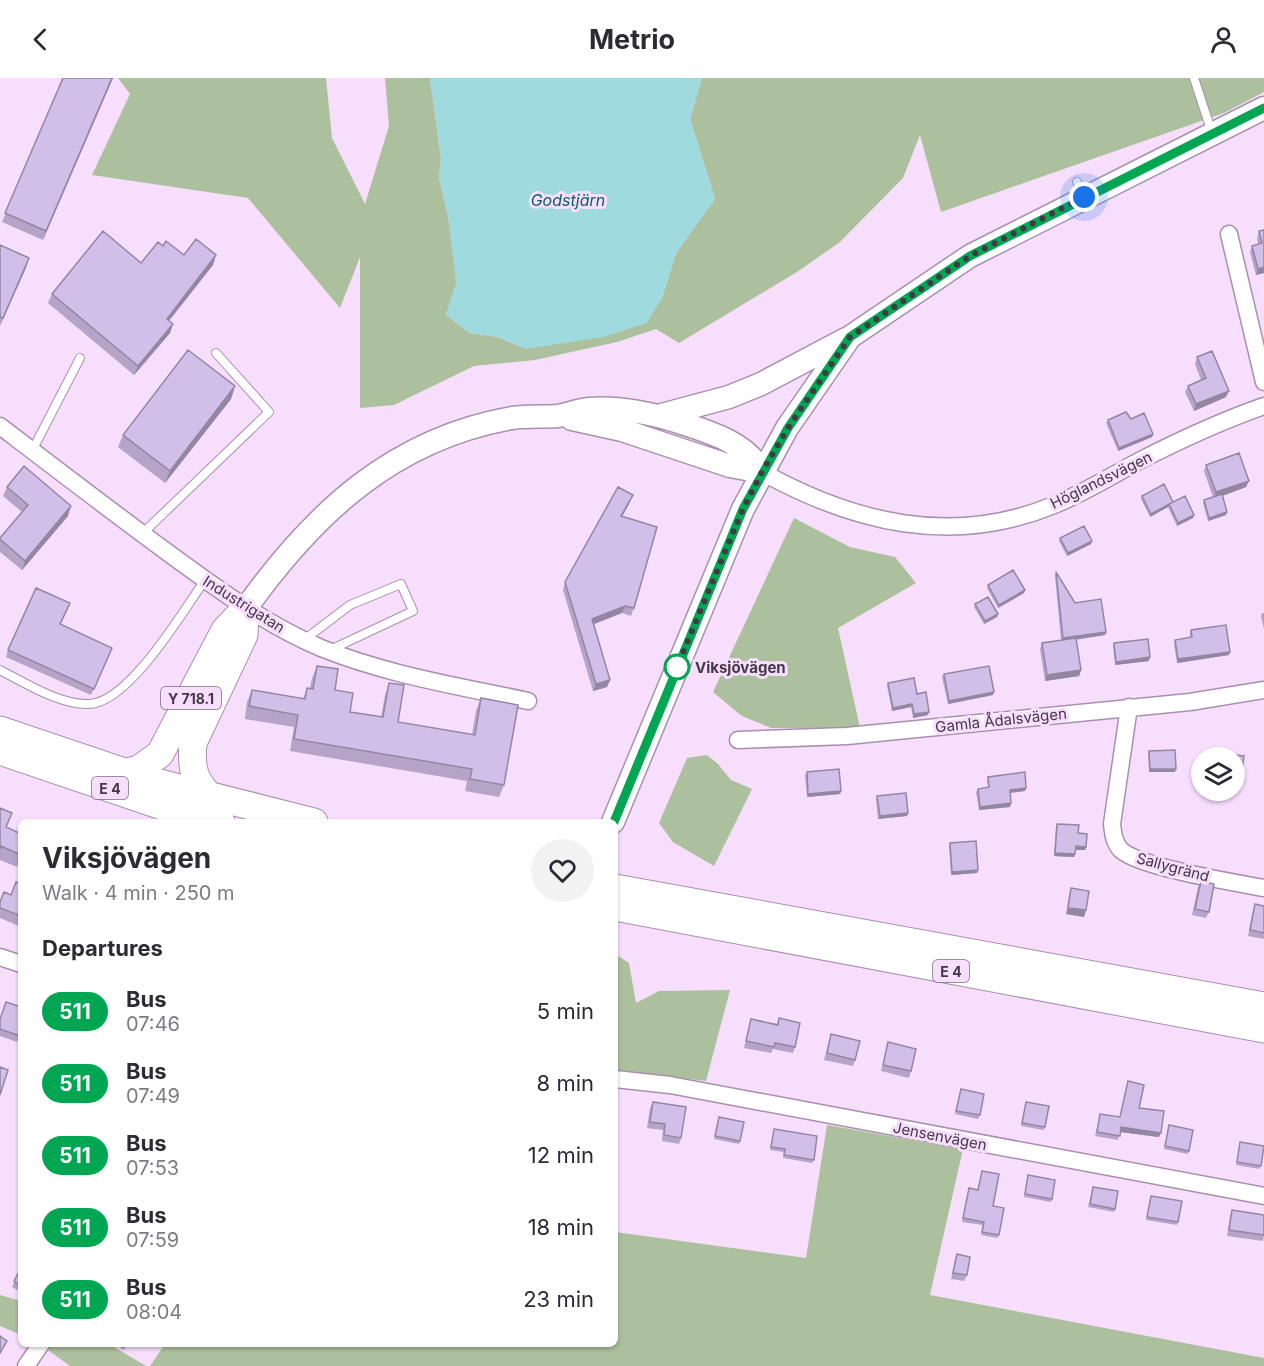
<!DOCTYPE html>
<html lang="en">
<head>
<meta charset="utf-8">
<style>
  :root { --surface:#fff; --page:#f2f2f3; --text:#2b2b33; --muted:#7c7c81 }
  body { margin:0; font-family:Inter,sans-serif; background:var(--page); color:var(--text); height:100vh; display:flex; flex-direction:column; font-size:22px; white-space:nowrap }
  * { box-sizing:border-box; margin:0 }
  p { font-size:20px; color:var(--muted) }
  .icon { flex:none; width:33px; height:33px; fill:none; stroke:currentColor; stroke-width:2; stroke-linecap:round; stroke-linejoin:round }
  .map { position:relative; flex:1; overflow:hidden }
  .side { position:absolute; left:18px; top:741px; width:600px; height:528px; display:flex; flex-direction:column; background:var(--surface); border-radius:9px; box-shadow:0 2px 4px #0004 }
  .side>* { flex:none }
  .badge { padding:0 12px; border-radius:20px; font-size:21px; line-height:39px }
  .fabs { position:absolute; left:1191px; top:669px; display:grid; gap:12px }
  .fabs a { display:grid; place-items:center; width:54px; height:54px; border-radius:50%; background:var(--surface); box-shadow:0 2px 4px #0004; font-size:30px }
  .you { position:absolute; width:30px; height:30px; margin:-15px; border:4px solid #fff; border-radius:50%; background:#1a73e8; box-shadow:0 0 0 9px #1a73e833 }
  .map>.badge { position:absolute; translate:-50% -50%; box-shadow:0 0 0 3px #fff }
  h2 { padding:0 24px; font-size:22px; line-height:54px }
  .round { display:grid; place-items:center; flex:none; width:63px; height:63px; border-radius:32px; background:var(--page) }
  .head { display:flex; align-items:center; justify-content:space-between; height:102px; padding:0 24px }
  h1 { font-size:28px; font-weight:700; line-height:45px }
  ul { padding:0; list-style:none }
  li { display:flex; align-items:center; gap:18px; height:72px; padding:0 24px }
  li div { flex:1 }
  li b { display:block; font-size:22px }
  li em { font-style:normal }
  li .badge { min-width:66px; font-weight:700; text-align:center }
  header { display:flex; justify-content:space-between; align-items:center; height:78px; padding:0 24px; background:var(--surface); font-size:27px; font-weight:700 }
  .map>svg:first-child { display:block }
  .green { fill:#adc09d }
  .water { fill:#9fdade }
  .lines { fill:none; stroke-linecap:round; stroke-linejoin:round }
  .service-casing { stroke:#a890ad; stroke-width:10 }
  .minor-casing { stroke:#a890ad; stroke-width:19 }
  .secondary-casing { stroke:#a890ad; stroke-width:25 }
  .trunk-casing { stroke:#a890ad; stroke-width:29 }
  .service { stroke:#fff; stroke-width:8 }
  .minor { stroke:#fff; stroke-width:16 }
  .secondary { stroke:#fff; stroke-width:22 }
  .trunk { stroke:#fff; stroke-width:27 }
  .wall { fill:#b5a4c8 }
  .shaded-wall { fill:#9386a3 }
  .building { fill:#d2bfe9; stroke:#9386a3; stroke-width:1.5 }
  .line-casing { stroke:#fff; stroke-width:14 }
  .line { stroke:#00a651; stroke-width:9 }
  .walk { stroke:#433945; stroke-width:6; stroke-dasharray:0 10.8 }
  .stop-dot { fill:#fff; stroke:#00a651; stroke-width:3 }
  .labels { text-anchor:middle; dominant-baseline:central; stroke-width:6; stroke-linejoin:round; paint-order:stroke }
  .shield { fill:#f7defd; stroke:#796a7c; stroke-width:1.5 }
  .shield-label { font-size:14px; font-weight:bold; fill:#433945 }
  .street-label { font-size:15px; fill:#433945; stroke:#f7defd }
  .stop-label { font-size:15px; font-weight:bold; fill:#433945; stroke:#f7defd; text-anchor:start }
  .water-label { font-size:16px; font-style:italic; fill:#095f63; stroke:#f7defd }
</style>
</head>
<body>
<header><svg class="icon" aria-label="back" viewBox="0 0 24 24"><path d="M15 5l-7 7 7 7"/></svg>Metrio<svg class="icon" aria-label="person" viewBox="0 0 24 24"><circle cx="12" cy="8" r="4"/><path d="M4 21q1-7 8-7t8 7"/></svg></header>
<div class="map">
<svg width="1264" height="1288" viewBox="0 0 1264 1288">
  <rect width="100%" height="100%" fill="#f7defd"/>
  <path class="green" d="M118 0H326L332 60 365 126 389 48 385 0H430L441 80 439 100 448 137 457 205 446 237 470 255 498 259 526 271 662 220 676 175 715 121 690 41 702 0H1264V14L1224 35 941 134 920 57 903 100 840 164 797 194 679 265 656 251 617 264 535 282 474 288 394 327 360 330V179L340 230 248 120 92 97 130 16Z
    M794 440 850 469 895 479 916 505 838 550 860 650H771L742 638 713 614Z
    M707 677 718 686 731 702 752 711 714 788 673 764 659 745 687 680Z
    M615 876 629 885 636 925 659 913 730 912 706 1003 615 992Z
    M827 1047 963 1071 930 1217 1264 1280V1288H150L165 1266H615V1154L806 1180Z
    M0 1217 21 1223V1257L0 1248Z
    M52 1266H109L146 1288H70L48 1272Z"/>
  <path class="water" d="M430 0H702L690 41 715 121 676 175 662 220 647 245 603 259 526 271 498 259 470 255 446 237 456 205 448 137 439 100 441 80Z"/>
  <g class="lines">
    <g class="service-casing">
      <path id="service" d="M1194 0 1212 55
        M1077 104 1084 119
        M32 373 80 280
        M142 456 269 334 216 275
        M304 562 350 527 401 506 413 533 330 572
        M0 592C25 605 60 627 89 626 129 625 183 533 205 502"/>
    </g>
    <g class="minor-casing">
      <path id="minor" d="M1229 156 1264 304
        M0 348C55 390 111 433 167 474 216 510 265 546 321 570 388 597 458 608 528 623
        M762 394C854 445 952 469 1054 427 1084 415 1111 398 1139 383 1180 362 1221 343 1264 328
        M1129 629 1112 746C1113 755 1114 765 1121 772 1139 789 1236 805 1264 810
        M738 662 847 658 1190 624 1264 612
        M0 879 21 886
        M615 1001 670 1007 1264 1118
        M26 1288 41 1266"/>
    </g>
    <g class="secondary-casing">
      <path id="secondary" d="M658 338 729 319 761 306 846 261
        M572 341 622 352 730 388 762 394
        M246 530C314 435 393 361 512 340 527 338 543 339 558 338 568 336 579 332 589 331 619 329 650 335 679 344 709 354 746 364 762 394
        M613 744 743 431 787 350 850 259 970 178 1264 30"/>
    </g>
    <g class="trunk-casing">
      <path id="trunk" d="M0 652 148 702 314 744
        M0 673 168 730 221 744
        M123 695 139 691 160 676 225 552 246 530
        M210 718C193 702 191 688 193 665L244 557 245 534
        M615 810 1264 928
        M615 829 1264 951"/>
    </g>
    <use href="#service" class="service"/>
    <use href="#minor" class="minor"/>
    <use href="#secondary" class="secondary"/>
    <use href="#trunk" class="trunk"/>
  </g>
  <path class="wall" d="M63 0H113L43 162 2 144Z
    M1264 152V195L1256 197 1250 174 1252 168 1258 166 1257 160 1259 153Z
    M0 167 29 180 0 248Z
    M184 177 213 187 169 243 173 246 170 255 134 297 48 225 52 216 141 185Z
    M1197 279 1226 319 1194 333 1185 314 1188 308 1201 302 1195 286Z
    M235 308 231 321 165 405 118 369 123 357Z
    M1108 342 1153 356 1152 359 1118 373 1106 345Z
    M1206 387 1246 409 1222 418 1227 434 1226 437 1208 443 1203 425 1204 422 1213 419 1204 393Z
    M7 409 68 438 22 492 0 474V460L22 434 3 418Z
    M1142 418 1173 424 1194 437 1193 440 1177 448 1168 429 1150 439 1141 421Z
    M630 424 622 439 634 530 631 538 622 535 594 546 610 602 607 609 593 613 563 512 565 504Z
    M1060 460 1091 466 1067 478 1059 463Z
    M1056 494 1075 525 1106 554 1105 557 1076 561 1081 592 1079 598 1045 603 1040 571 1042 565 1061 562 1055 498Z
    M988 507 1024 515 998 530 987 510Z
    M975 526 997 539 984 546 974 529Z
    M68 531 61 546 110 576 91 617 6 579 8 572Z
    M1262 535H1264V551L1261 538Z
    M1191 552 1229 577 1177 585 1174 566 1175 562 1190 560V555Z
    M1114 565 1149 583 1115 587 1113 568Z
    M317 588 350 634 381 639 385 617 389 605 398 644 472 656 476 633 481 620 504 707 499 719 465 713 467 703 290 673 294 649 245 641 247 624 252 612 303 621 307 610H310L312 600Z
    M944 596 993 617 948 626 942 599Z
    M888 605 917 616 928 637 913 640 911 629 892 633 887 608Z
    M1149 673 1175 694H1149L1148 676Z
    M807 694 841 713 840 716 807 719 805 697Z
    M988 699 1026 710 1025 713 1010 715 1011 725 1010 729 979 732 976 714 978 711 988 709 987 702Z
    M877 718 908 735 907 738 878 741 876 721Z
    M0 730 6 749 21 756V780L17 789 0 782Z
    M1057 746 1078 755 1086 769 1085 772H1076L1074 779 1054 778 1056 749Z
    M950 765 978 792 977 795 951 797 949 768Z
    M1201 803 1209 834 1206 840 1192 837 1198 809Z
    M21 806V849L0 840V824L11 817Z
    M1071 810 1084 839 1066 836 1069 817Z
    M1255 826 1264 828V861L1248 858 1253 832Z
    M779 940 795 969 793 975 773 971 771 975 744 970 751 941 777 946Z
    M0 941 21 954 17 964 0 958Z
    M831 956 855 982 853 988 824 982Z
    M888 964 911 993 909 1000 881 993Z
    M1128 1003 1139 1030 1159 1059 1120 1054 1118 1062 1095 1058 1100 1036 1120 1039Z
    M961 1011 980 1037 978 1041 955 1036Z
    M653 1024 681 1060 679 1066 662 1063 663 1052 647 1050 650 1030Z
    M1026 1024 1045 1049 1044 1052 1021 1048Z
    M719 1039 740 1063 739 1066 714 1061Z
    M1169 1047 1189 1073 1188 1076 1164 1071Z
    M774 1051 814 1082 812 1085 783 1080 784 1074 770 1072Z
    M1240 1064 1261 1088 1259 1091 1236 1087Z
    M982 1093 993 1128 999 1157 997 1160 981 1157 983 1147 962 1144 969 1110 978 1112Z
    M1028 1097 1052 1121 1051 1124 1024 1119Z
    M1093 1109 1115 1131 1114 1134 1088 1129Z
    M1151 1118 1178 1144 1177 1147 1146 1142Z
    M1232 1132 1264 1157 1263 1163 1227 1158 1230 1138Z
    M957 1176 967 1197 964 1203 951 1201 955 1182Z
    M21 1190V1214L12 1209Z
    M115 1266H127L124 1272Z"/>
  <path class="shaded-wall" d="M112 0H113L43 162 46 153Z
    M216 177 213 187 163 250 167 241Z
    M29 180 26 190 0 248 3 240Z
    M1264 189V195L1256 197 1258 191Z
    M173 246 170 255 134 297 138 288Z
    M235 308 231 321 165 405 170 393Z
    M1229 313 1226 319 1194 333 1196 326Z
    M1153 356 1152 359 1118 373 1119 370Z
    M1249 403 1246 409 1214 421 1216 414Z
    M633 417 630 424 618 446 621 438Z
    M1173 424 1169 426 1168 429 1150 439 1151 436Z
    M71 428 68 438 22 492 25 483Z
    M1227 434 1226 437 1208 443 1209 440Z
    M1194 437 1193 440 1177 448 1178 445Z
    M1092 463 1091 466 1067 478 1068 475Z
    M1025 512 1024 515 998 530 999 527Z
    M625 528 622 535 589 548 592 541Z
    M998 536 997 539 984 546 985 543Z
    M1106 554 1105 557 1062 564 1063 560Z
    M1230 574 1229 577 1177 585 1178 581Z
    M1150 579 1149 583 1115 587 1116 584Z
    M1081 592 1079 598 1045 603 1047 597Z
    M610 602 607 609 593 613 596 606Z
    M994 614 993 617 948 626 949 623Z
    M912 626 911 629 892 633 893 630Z
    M929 634 928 637 913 640 914 636Z
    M1150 691H1176L1175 694H1149Z
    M1234 700 1241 701 1240 704 1234 703Z
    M1026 710 1025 713 1008 715 1010 712Z
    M841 713 840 716 807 719 808 716Z
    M1011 725 1010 729 979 732 980 729Z
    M908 735 907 738 878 741 880 738Z
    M1076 768 1086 769 1085 772H1075Z
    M1055 775 1075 776 1074 779 1054 778Z
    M978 792 977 795 951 797 952 794Z
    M1068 830 1086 832 1084 839 1066 836Z
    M1121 1049 1161 1055 1159 1059 1120 1054Z"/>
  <path class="building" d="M63 0H112L46 153 5 135Z
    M1264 152V189L1258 191 1252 168 1262 165 1259 153Z
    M103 153 141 185 158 164 163 168 166 163 184 177 196 161 216 177 167 241 173 246 138 288 52 216Z
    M0 167 29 180 3 240 0 239Z
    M188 272 235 308 170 393 123 357Z
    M1212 273 1229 313 1196 326 1188 308 1206 300 1197 279Z
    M1126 334 1131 341 1144 335 1153 356 1119 370 1108 342Z
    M1239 375 1249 403 1216 414 1206 387Z
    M24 388 71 428 25 483 0 461V460L28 427 7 409Z
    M1164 406 1173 424 1151 436 1142 418Z
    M618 409 633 417 621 438 657 449 634 530 625 528 592 541 610 602 596 606 565 504Z
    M1222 416 1227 434 1209 440 1204 422Z
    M1185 418 1194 437 1178 445 1169 426Z
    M1084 448 1092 463 1068 475 1060 460Z
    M1013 492 1025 512 999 527 988 507Z
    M1056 494 1075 525 1101 521 1106 554 1063 560Z
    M36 510 70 525 60 546 112 570 94 611 8 572Z
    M988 519 998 536 985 543 975 526Z
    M1226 547 1230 574 1178 581 1175 562 1192 559 1191 552Z
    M1076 560 1081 592 1047 597 1042 565Z
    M1148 561 1150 579 1116 584 1114 565Z
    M317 588 338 591 335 612 353 615 350 634 383 639 389 605 404 607 398 644 475 657 481 620 518 627 504 707 470 701 472 691 294 661 298 637 249 628 252 612 305 621 307 610 313 611Z
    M989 588 994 614 949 623 944 596Z
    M914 600 917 616 926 614 929 634 914 636 912 626 893 630 888 605Z
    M1175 672 1176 691H1150L1149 673Z
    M1208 674 1244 678 1241 701 1234 700V680H1207Z
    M839 691 841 713 808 716 807 694Z
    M1025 694 1026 710 1010 712 1011 725 980 729 978 711 989 709 988 699Z
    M906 715 908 735 880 738 877 718Z
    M0 730 12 735 6 749 21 756V777L1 768 0 771Z
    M1057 746 1079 747 1078 755 1087 756 1086 769 1076 768 1075 776 1055 775Z
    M976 763 978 792 952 794 950 765Z
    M1201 803 1214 806 1209 834 1195 831Z
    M16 804 21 806V838L0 830V824L4 814 11 817Z
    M1071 810 1089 813 1086 832 1068 830Z
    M1255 826 1264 828V855L1250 852Z
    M6 924 21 929V954L20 958 0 951V941Z
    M779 940 800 945 795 969 775 965 774 969 746 963 751 941 778 947Z
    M831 956 860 963 855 982 827 975Z
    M888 964 916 971 911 993 883 987Z
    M0 989 8 992 0 1017Z
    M1128 1003 1144 1007 1139 1030 1164 1033 1161 1055 1121 1049 1120 1058 1097 1054 1100 1036 1120 1039Z
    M961 1011 984 1016 980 1037 956 1033Z
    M653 1024 686 1029 681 1060 664 1057 665 1046 650 1044Z
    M1026 1024 1049 1028 1045 1049 1022 1045Z
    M719 1039 744 1044 740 1063 715 1058Z
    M1169 1047 1193 1052 1189 1073 1165 1068Z
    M774 1051 817 1058 814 1082 784 1077 785 1071 771 1069Z
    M1240 1064 1264 1068 1261 1088 1237 1084Z
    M982 1093 999 1096 993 1128 1004 1130 999 1157 982 1154 984 1144 963 1140 969 1110 978 1112Z
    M1028 1097 1055 1102 1052 1121 1025 1116Z
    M1093 1109 1118 1113 1115 1131 1090 1126Z
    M1151 1118 1182 1123 1178 1144 1147 1139Z
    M1232 1132 1264 1137V1157L1229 1152Z
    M957 1176 970 1179 967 1197 953 1195Z
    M21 1190V1208L14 1203Z
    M0 1258 7 1263 0 1275Z"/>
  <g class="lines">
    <g class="line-casing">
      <path id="line" d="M614 744 743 431 788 350 850 259 970 178 1264 30"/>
    </g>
    <use href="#line" class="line"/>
    <path class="walk" d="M677 589 676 591 743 431 762 394 788 350 850 259 970 178 1084 119"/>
  </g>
  <circle class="stop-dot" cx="677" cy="589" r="12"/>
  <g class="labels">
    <g class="shield">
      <rect x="161" y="609" width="60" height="22" rx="4.5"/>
      <rect x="92" y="699" width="36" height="22" rx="4.5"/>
      <rect x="933" y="882" width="36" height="22" rx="4.5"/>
    </g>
    <g class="shield-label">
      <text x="191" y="620">Y 718.1</text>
      <text x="110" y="710">E 4</text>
      <text x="951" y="893">E 4</text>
    </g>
    <g class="street-label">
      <text transform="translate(1101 402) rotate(-26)">Höglandsvägen</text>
      <text transform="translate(244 526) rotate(32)">Industrigatan</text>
      <text transform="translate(1001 642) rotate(-6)">Gamla Ådalsvägen</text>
      <text transform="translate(1173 789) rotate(15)">Sallygränd</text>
      <text transform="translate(940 1058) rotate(11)">Jensenvägen</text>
    </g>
    <g class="stop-label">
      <text x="695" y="589">Viksjövägen</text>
    </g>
    <g class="water-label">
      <text x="568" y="122">Godstjärn</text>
    </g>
  </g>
</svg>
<div class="fabs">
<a><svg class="icon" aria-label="layers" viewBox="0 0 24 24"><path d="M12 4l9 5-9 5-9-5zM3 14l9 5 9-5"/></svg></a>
</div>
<div class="you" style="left:1084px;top:119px"></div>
<section class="side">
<div class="head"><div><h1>Viksjövägen</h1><p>Walk · 4 min · 250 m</p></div><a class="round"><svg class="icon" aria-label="heart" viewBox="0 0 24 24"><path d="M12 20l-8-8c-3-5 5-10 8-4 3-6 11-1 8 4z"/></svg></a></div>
<h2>Departures</h2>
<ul>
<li><span class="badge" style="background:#00a651;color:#fff">511</span><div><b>Bus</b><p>07:46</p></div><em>5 min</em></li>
<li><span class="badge" style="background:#00a651;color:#fff">511</span><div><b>Bus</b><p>07:49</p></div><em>8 min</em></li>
<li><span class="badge" style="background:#00a651;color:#fff">511</span><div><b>Bus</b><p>07:53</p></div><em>12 min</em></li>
<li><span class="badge" style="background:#00a651;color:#fff">511</span><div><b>Bus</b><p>07:59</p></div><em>18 min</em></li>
<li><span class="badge" style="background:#00a651;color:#fff">511</span><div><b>Bus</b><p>08:04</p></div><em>23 min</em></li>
</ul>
</section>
</div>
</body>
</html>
